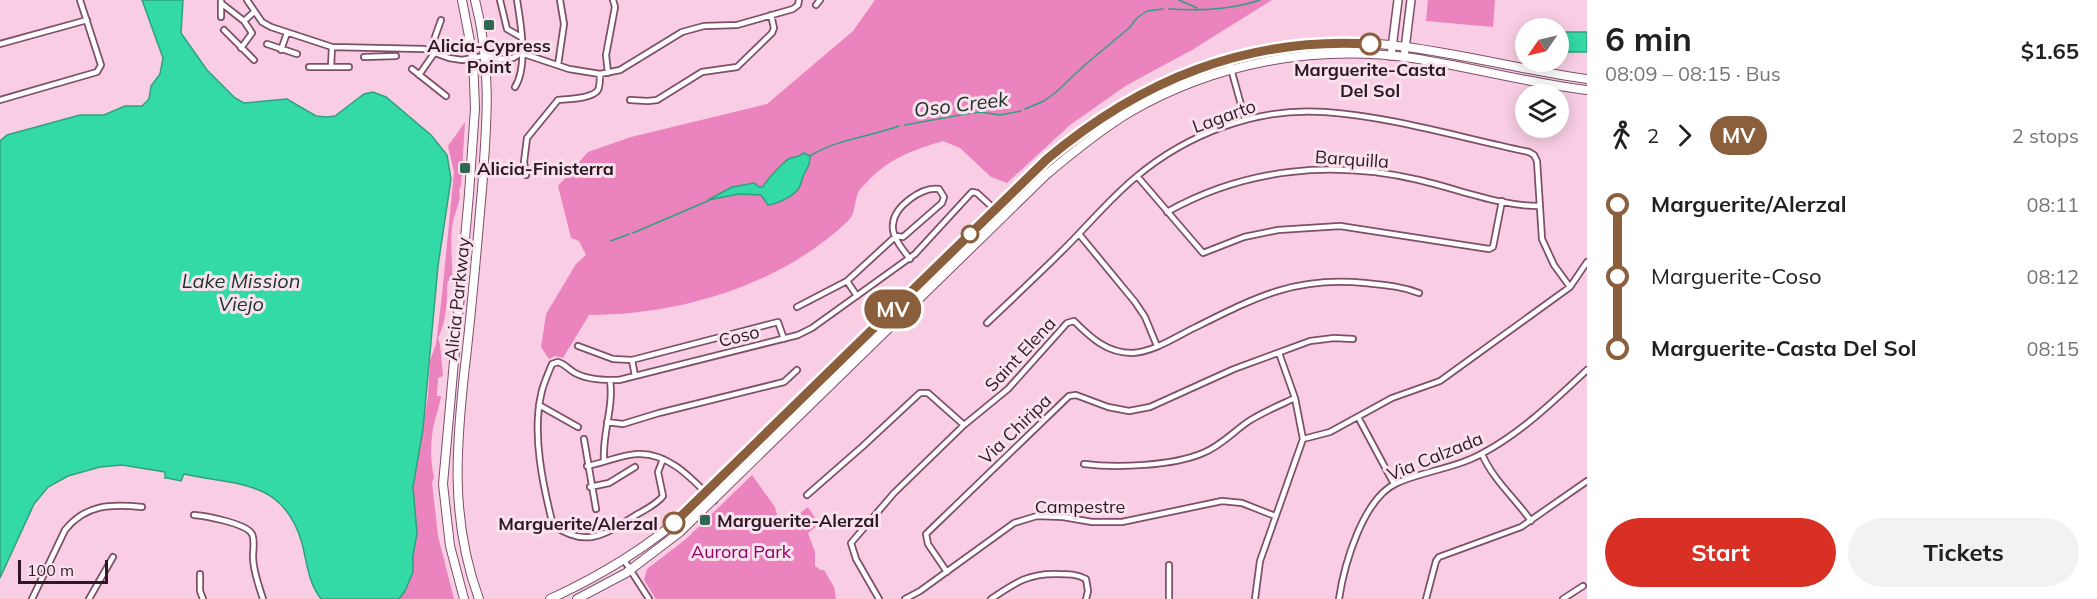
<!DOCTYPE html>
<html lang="en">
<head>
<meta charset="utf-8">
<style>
  :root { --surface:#fff; --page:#f2f2f2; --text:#202124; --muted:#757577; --accent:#d93025 }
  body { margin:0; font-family:Mulish,sans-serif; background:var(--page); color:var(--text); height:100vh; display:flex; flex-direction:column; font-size:22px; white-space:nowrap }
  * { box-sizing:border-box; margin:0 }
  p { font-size:20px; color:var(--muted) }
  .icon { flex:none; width:33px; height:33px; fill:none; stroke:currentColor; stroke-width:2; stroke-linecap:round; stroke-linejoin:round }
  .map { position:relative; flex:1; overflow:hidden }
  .sheet { display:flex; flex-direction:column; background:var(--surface); width:510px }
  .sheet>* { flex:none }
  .badge { padding:0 12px; border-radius:20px; font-size:21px; line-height:39px }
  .needle { width:39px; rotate:236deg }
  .controls { position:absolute; left:1515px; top:18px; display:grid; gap:12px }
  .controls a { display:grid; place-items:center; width:54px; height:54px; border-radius:50%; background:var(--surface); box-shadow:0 3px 15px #0003; font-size:30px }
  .scale { position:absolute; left:18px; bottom:15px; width:90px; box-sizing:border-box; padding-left:6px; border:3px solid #2d1924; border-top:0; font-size:16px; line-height:21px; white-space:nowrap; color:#2d1924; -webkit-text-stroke:4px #f9e2ed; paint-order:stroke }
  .map>.badge { position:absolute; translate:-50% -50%; box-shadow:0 0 0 3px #fff }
  .legs { display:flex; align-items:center; gap:9px; height:66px; padding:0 18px; font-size:20px }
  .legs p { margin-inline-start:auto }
  .overview { display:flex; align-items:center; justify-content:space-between; height:102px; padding:0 18px }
  h1 { font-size:33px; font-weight:700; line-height:45px }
  .primary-button { display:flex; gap:12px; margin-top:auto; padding:12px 18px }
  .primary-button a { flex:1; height:69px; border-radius:36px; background:var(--accent); color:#fff; font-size:24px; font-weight:700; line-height:69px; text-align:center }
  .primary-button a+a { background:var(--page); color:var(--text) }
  ul { padding:0 18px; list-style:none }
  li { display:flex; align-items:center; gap:21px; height:72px; font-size:22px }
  li i { display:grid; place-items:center; width:9px; height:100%; margin:0 8px; background:currentColor }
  li i::after { content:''; width:15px; height:15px; margin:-8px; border:4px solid; border-radius:50%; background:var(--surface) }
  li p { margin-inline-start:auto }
  li:first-child i { background:linear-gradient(#0000 50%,currentColor 0) }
  li:last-child i { background:linear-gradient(currentColor 50%,#0000 0) }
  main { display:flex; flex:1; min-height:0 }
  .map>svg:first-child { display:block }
  .green { fill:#eb83be }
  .water { fill:#33daa5; stroke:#31a07e; stroke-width:1.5 }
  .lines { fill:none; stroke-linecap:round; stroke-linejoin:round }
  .stream { stroke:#31a07e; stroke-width:1.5 }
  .street-casing { stroke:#7d4f68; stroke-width:8 }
  .secondary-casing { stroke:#7d4f68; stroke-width:10 }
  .primary-casing { stroke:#7d4f68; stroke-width:10 }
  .street { stroke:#fff; stroke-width:4.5 }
  .secondary { stroke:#fff; stroke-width:7 }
  .primary { stroke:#fff; stroke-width:8 }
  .line-1-casing { stroke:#fff; stroke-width:14 }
  .line-1 { stroke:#8b5e3c; stroke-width:9 }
  .poi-dot { fill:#2e6852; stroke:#f9e2ed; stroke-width:2 }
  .stop-1-dot { fill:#fff; stroke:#8b5e3c; stroke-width:3 }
  .labels { text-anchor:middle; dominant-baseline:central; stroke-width:6; stroke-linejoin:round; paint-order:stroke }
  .poi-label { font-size:18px; font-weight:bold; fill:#2d1924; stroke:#f9e2ed; text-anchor:start }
  .stop-label { font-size:18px; font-weight:bold; fill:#2d1924; stroke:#f9e2ed }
  .street-label { font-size:18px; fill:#2d1924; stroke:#f9e2ed }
  .park-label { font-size:18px; fill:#8f0165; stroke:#f9e2ed }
  .water-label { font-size:20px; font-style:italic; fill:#1b342a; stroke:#f9e2ed }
</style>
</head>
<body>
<main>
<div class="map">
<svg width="1587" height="599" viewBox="0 0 1587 599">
  <rect width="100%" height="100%" fill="#f9cee4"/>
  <path class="green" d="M875 0H1272L1192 50 1127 85 1070 125 1007 183 991 177 960 148 943 141C913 150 890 158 868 181 865 184 861 188 859 191 854 200 856 214 848 221 781 285 680 315 589 315L563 358 555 356 549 359 541 347 546 314 576 264 586 255 579 241 571 238 558 186 588 152 631 137 767 104 853 31Z
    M1428 0H1495L1493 27 1426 21Z
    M465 122 461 186 459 190C462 199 455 212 453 222 449 242 453 261 452 281H448L447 285C448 299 445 326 438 338L440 344 443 376 438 378C438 381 437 394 437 396H441C440 404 437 412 435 420 430 439 430 459 434 478L432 482 438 536 454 599H398L405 591 413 572V556L417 533 413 487 428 396 430 361 436 344 442 295 454 172 448 146Z
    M752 475 775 507 779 523 795 517 808 507 819 524 808 533 815 552V566L821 570H824L834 587 836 599H656L644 580 647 569 686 539Z"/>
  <path class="water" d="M142 0H183L181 33 207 70 235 98 244 103 287 99 316 116 326 117 335 116 364 94 373 92 386 97 431 135 447 155 451 179 438 266 423 429 413 487 417 533 413 556V572L405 591 399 599H321C308 582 307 563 302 543 283 478 236 486 184 474L181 481 167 478H165V472L122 465 100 467 68 476 48 487 34 504 0 578V141L7 135 80 115H104L125 106H142L149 99 151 86 160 74 163 58Z
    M1558 32H1587V52H1559Z
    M804 153 810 156C810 164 808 167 804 174 802 179 801 184 799 188 794 196 777 204 768 205L761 195 739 194 708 200 732 187 754 183 759 187H763C766 181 784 160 791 158 797 156 799 157 804 153Z"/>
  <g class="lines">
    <path class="stream" d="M1179 0 1197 8
      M1169 9C1200 11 1231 10 1260 0
      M1025 109 1044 101 1055 93 1086 64 1129 28 1137 18 1147 11 1163 9
      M905 125 966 114 980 112 1000 115 1021 111
      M810 156C837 139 869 137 899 126
      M633 233 710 200
      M611 241 629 234"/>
    <g class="street-casing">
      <path id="street" d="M221 0V17
        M247 0 262 22 271 27 332 47 424 49 449 58 462 60 484 56 500 59 513 58 521 53
        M500 0 507 29 521 37
        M221 3 244 21
        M816 5 820 0
        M224 30 254 60
        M0 44 87 20
        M267 44 297 54
        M241 48 252 33 244 21 254 12
        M281 50 287 33
        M430 51 441 20
        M484 56 494 50 512 48 521 53 569 69 600 74 620 70 682 32 704 26 737 25 793 9 798 5 799 0
        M364 57 396 56
        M1228 58 1245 119
        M558 65 564 24 560 0
        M309 67H349
        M331 67 332 47
        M412 69 446 96
        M608 73 606 55 615 7 613 0
        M419 75 435 52
        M515 87C528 67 521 24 517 0
        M0 100 97 72 101 65 80 0
        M630 100 648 101 657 100 702 72 737 67 772 33 774 28 771 15
        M526 175 524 162 527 138 558 100C568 99 592 99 598 90 600 86 600 79 600 74
        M1137 176 1203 253 1244 237 1278 230 1340 226 1489 249 1493 247 1502 201
        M1167 212C1245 168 1333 160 1419 180 1458 189 1499 206 1539 206
        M1079 234 1135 302 1145 317 1157 346
        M847 281 857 296
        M797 307 847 281 896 236 903 237 942 203 944 197 939 189C922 186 894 207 893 224 891 236 903 250 910 259
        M987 323C1011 300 1036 277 1059 254 1085 229 1108 200 1136 177 1187 134 1257 107 1325 112 1394 117 1461 138 1529 152L1534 155 1537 161 1542 239 1554 265 1570 287
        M578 346 613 359 632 360 778 322 784 339
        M632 360 635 376
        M539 405 578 427
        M1358 417 1394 484
        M607 422 623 424 659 413 784 382 797 370
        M584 439 596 509
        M1303 439 1330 432 1392 398 1440 381 1570 287 1587 262
        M1482 454C1493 480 1515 498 1531 521
        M663 459 658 472 663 496C657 504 645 510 636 515 606 534 586 549 553 525 543 486 532 435 541 395 543 384 548 374 552 364L558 362C565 364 568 369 575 373 588 380 605 380 619 380L798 335 812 328 915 254 972 192 977 193 1003 217
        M604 461C602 433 614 408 610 380
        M1084 464C1116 468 1173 466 1203 453 1221 446 1234 431 1249 421 1263 412 1280 405 1295 398
        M587 466C604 463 620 455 637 454 669 452 693 480 714 501
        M590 487 609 483 635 467
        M807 495 863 446 920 393H928L964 425
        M194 515C205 516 246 523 252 534 255 540 253 550 253 557 253 571 259 586 263 599
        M624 560 649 599
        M1169 565V599
        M947 572 928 544 926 534 1069 396 1076 395 1108 407 1129 411 1150 407 1234 369 1310 341 1334 338 1353 339
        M200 574V591L203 599
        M32 599 65 530C86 504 111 504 142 507
        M89 599 113 557
        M879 599 856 559 851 543 894 493 964 425 1008 389 1067 323 1074 321C1091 338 1107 353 1132 353 1154 352 1177 336 1196 327 1256 297 1296 276 1365 283 1384 285 1401 286 1419 293
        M905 599 920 591 1014 523 1037 516 1063 517 1092 522H1122L1222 501 1242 503 1275 516
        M991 599C1015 583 1028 573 1058 574 1068 574 1077 574 1086 579L1088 591 1086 599
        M1255 599 1260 561 1303 439 1295 398 1279 353
        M1339 599C1344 565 1363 498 1397 483 1424 471 1457 468 1483 453 1522 432 1555 400 1587 370
        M1426 599 1436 561 1439 557 1521 527 1587 481
        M1563 599 1583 586"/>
    </g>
    <g class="secondary-casing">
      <path id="secondary" d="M1391 56 1398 0
        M1404 57 1411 0"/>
    </g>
    <g class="primary-casing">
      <path id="primary" d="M462 0 473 57 475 108 469 194 443 484 450 546 464 599
        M475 0C492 65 487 124 482 189 477 248 472 307 465 366 456 447 450 520 479 599
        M550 599C600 576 644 550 685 514L1047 159C1145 76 1261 32 1390 45 1456 52 1521 70 1587 79
        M577 599 626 573 680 532 1046 175C1073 152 1100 130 1130 112 1215 63 1315 44 1412 58 1471 67 1528 83 1587 90"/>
    </g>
    <use href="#street" class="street"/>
    <use href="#secondary" class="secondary"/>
    <use href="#primary" class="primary"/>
  </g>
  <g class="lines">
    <g class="line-1-casing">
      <path id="line-1" d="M674 523 1047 159C1141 80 1246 37 1370 44"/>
    </g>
    <use href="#line-1" class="line-1"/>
  </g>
  <g class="poi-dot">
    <rect x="483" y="19" width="12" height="12" rx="3"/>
    <rect x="459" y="162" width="12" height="12" rx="3"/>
    <rect x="699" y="514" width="12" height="12" rx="3"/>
  </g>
  <g class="stop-1-dot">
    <circle cx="1370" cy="44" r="10"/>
    <circle cx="970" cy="234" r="8"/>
    <circle cx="674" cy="523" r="10"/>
  </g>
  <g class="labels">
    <g class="poi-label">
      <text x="489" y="45" text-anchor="middle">Alicia-Cypress<tspan x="489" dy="21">Point</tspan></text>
      <text x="477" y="168">Alicia-Finisterra</text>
      <text x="717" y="520">Marguerite-Alerzal</text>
    </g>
    <g class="stop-label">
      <text x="1370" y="69">Marguerite-Casta<tspan x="1370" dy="21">Del Sol</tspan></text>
      <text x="658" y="523" text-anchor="end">Marguerite/Alerzal</text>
    </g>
    <g class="street-label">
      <text transform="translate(1224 116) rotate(-20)">Lagarto</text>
      <text transform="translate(1352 159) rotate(4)">Barquilla</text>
      <text transform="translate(457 299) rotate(-84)">Alicia Parkway</text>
      <text transform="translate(739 336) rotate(-14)">Coso</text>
      <text transform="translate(1020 354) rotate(-47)">Saint Elena</text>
      <text transform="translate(1015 429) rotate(-44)">Via Chiripa</text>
      <text transform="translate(1435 456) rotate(-22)">Via Calzada</text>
      <text x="1080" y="506">Campestre</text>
    </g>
    <g class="park-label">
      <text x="741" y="551">Aurora Park</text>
    </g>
    <g class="water-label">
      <text transform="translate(961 104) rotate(-7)">Oso Creek</text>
      <text x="241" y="280">Lake Mission<tspan x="241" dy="23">Viejo</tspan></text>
    </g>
  </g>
</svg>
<div class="controls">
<a><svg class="needle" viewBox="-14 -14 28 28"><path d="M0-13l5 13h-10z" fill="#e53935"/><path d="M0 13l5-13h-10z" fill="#757577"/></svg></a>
<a><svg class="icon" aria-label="layers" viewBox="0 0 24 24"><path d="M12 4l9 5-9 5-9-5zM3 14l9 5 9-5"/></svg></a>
</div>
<div class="scale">100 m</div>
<b class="badge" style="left:893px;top:309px;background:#8b5e3c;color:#fff">MV</b>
</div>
<section class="sheet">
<div class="overview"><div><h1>6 min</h1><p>08:09 – 08:15 · Bus</p></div><b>$1.65</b></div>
<div class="legs"><svg class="icon" aria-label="walk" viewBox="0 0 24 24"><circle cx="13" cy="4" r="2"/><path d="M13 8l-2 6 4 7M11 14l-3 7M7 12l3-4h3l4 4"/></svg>2<svg class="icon" aria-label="forward" viewBox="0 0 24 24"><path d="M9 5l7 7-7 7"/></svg><b class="badge" style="background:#8b5e3c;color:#fff">MV</b><p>2 stops</p></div>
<ul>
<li><i style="color:#8b5e3c"></i><b>Marguerite/Alerzal</b><p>08:11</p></li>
<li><i style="color:#8b5e3c"></i><span>Marguerite-Coso</span><p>08:12</p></li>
<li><i style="color:#8b5e3c"></i><b>Marguerite-Casta Del Sol</b><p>08:15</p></li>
</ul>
<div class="primary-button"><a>Start</a><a>Tickets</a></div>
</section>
</main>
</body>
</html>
